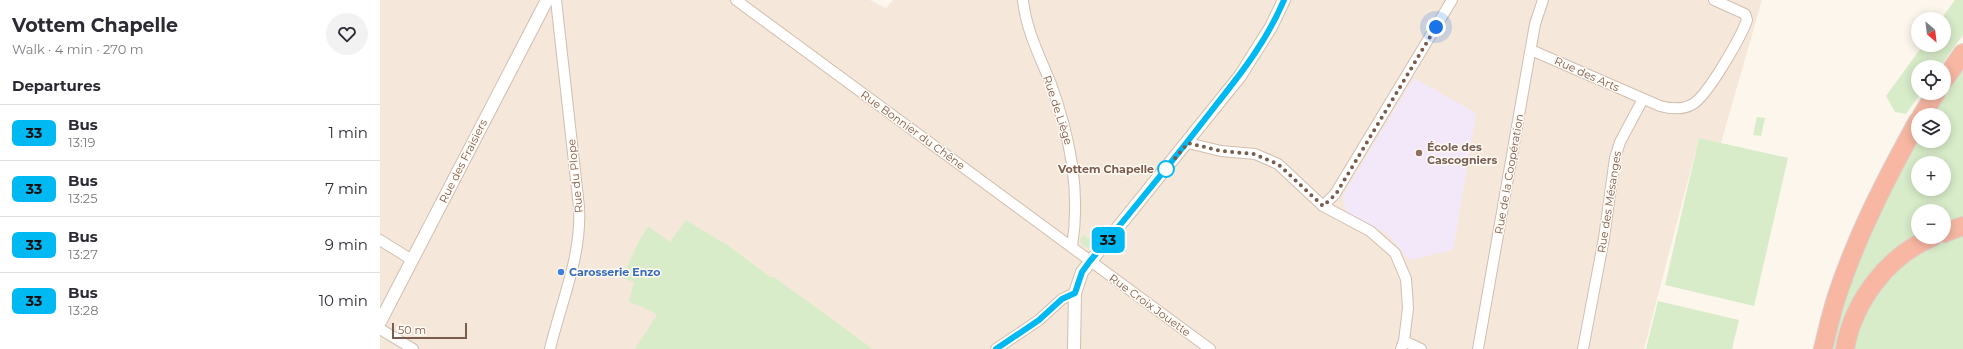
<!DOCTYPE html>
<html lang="en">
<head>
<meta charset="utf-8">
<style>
  :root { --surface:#fff; --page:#f2f2f3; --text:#2b2b33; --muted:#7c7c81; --line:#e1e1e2 }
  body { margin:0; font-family:Montserrat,sans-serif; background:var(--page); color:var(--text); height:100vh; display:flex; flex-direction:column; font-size:15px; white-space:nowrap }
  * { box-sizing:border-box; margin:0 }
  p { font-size:13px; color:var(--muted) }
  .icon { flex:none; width:22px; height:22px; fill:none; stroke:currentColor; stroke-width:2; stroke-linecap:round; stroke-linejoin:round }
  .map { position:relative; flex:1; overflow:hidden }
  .side { display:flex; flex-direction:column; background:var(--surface); width:380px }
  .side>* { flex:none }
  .badge { padding:0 8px; border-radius:6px; font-size:14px; line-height:26px }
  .needle { width:26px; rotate:152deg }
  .tools { position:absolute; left:1531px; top:12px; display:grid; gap:8px }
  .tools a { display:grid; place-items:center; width:40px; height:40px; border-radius:50%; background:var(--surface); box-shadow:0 2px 10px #0003; font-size:20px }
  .scale { position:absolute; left:12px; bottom:10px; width:75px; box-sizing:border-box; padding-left:4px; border:2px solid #7a5c4d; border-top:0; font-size:11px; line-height:14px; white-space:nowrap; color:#7a5c4d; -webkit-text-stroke:3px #fffaf3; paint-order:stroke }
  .you { position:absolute; width:20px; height:20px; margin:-10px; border:3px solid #fff; border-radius:50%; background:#1a73e8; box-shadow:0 0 0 6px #1a73e833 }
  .map>.badge { position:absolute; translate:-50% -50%; box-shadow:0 0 0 2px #fff }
  h2 { padding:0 12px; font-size:15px; line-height:36px }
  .round { display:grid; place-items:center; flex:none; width:42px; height:42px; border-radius:21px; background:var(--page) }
  .head { display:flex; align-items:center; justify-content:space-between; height:68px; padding:0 12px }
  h1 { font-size:19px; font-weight:700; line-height:30px }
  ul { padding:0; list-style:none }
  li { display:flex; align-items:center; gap:12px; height:56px; padding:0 12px; border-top:1px solid var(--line) }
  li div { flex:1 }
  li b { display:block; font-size:15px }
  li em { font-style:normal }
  li .badge { min-width:44px; font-weight:700; text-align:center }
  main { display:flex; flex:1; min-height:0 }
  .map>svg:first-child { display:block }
  .residential { fill:#f5e8da }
  .education { fill:#f3e8fa }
  .green { fill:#d8ecc9; fill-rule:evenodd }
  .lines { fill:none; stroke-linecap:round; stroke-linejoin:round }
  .minor-casing { stroke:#d1beb0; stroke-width:12 }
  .tertiary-casing { stroke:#d1beb0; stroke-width:14 }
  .motorway-casing { stroke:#dad1cd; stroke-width:20 }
  .minor { stroke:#fff; stroke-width:10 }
  .tertiary { stroke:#fff; stroke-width:12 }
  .motorway { stroke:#f7b7a3; stroke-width:18 }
  .line-casing { stroke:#fff; stroke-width:9 }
  .line { stroke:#00b9f2; stroke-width:6 }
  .walk { stroke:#7a5c4d; stroke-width:4; stroke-dasharray:0 7.2 }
  .education-dot { fill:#8d6e63; stroke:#fffaf3; stroke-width:1.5 }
  .stop-dot { fill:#fff; stroke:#00b9f2; stroke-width:2 }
  .shop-dot { fill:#3f7fe0; stroke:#fffaf3; stroke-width:1.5 }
  .labels { text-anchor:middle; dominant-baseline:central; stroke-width:3; stroke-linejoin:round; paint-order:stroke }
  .street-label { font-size:11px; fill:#7a5c4d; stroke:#fffaf3 }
  .education-label { font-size:11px; font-weight:bold; fill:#785e54; stroke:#fffaf3; text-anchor:start }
  .stop-label { font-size:11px; font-weight:bold; fill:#7a5c4d; stroke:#fffaf3; text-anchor:end }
  .shop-label { font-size:11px; font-weight:bold; fill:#366cbe; stroke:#fffaf3; text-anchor:start }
</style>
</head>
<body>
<main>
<section class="side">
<div class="head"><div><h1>Vottem Chapelle</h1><p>Walk · 4 min · 270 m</p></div><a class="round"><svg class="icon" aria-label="heart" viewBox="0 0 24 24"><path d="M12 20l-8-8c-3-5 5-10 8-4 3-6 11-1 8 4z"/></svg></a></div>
<h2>Departures</h2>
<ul>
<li><span class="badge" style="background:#00b9f2;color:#111">33</span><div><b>Bus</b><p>13:19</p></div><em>1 min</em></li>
<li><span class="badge" style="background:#00b9f2;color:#111">33</span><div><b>Bus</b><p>13:25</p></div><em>7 min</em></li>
<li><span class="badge" style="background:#00b9f2;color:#111">33</span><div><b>Bus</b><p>13:27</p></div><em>9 min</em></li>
<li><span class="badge" style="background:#00b9f2;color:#111">33</span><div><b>Bus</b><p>13:28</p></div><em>10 min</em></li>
</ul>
</section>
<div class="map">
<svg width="1583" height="349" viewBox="0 0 1583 349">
  <rect width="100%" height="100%" fill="#fdf6ec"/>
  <path class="residential" d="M0 0H490L506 8 513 0H1382L1341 143 1319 138 1264 349H0Z"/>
  <path class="education" d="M1034 78 1096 113 1073 250 1029 260 1008 234 967 214 963 199 964 194Z"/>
  <path class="green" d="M1575 0H1583V35L1560 67H1538V93H1541L1526 114 1515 112 1506 96 1543 45H1564V19H1561Z
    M1583 68V219L1564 224V211H1538V236L1458 349H1450L1469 285 1496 221 1532 148 1538 139V141H1564V115H1553ZM1538 163H1564V189H1538Z
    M1377 117 1385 118 1381 136 1373 135Z
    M1319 138 1408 158 1374 306 1285 285Z
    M306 220 350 247 390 277H394L493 349H255L277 315 263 307 249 302 254 282 242 278 258 243 268 226 290 242Z
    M703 235 715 242 712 246 707 248 702 245 700 240Z
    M1583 236V349H1474C1481 296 1531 247 1583 236Z
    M1278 301 1359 320 1352 349H1266Z"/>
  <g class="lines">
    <g class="minor-casing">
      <path id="minor" d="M356 0 830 349
        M643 0C646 30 660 57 671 84 690 137 701 191 692 247
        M1151 50 1280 106C1291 109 1303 110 1313 104 1328 95 1361 37 1367 20L1365 14 1334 0
        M808 143 841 151 875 154 898 164 943 206 990 231 1015 253 1026 279 1028 308 1024 341 1021 349
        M943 206 955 194 1072 0
        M0 240 32 260
        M0 329 33 349
        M1024 341 1041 349
        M170 349C181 302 202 256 199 207L176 0
        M616 349 659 320 682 299 695 293
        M1098 349 1155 24 1163 0
        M1203 349 1224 238 1235 158 1240 142 1263 99"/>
    </g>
    <g class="tertiary-casing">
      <path id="tertiary" d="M0 322 167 0
        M694 349 695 293 702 272 860 76 891 27 904 0"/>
    </g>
    <g class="motorway-casing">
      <path id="motorway" d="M1564 80 1583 53
        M1542 115 1556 93
        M1564 233 1583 226
        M1443 349C1448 329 1452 309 1459 290 1479 231 1508 175 1538 121
        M1465 349C1473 302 1508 255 1553 237"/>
    </g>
    <use href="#minor" class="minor"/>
    <use href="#tertiary" class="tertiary"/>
    <use href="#motorway" class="motorway"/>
  </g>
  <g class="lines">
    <g class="line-casing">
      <path id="line" d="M616 349 659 320 682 299 695 293 702 272 710 261C753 210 795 158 836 105 863 71 887 40 904 0"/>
    </g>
    <use href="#line" class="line"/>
    <path class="walk" d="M786 169 808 143 841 151 874 154 898 164 943 206 956 194 1056 27"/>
  </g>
  <circle class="education-dot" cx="1039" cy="153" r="4"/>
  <circle class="stop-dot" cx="786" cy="169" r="8"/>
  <circle class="shop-dot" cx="181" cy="272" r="4"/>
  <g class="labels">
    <g class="street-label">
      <text transform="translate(1207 74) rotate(24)">Rue des Arts</text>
      <text transform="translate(678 110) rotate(72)">Rue de Liège</text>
      <text transform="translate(533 130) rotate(36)">Rue Bonnier du Chêne</text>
      <text transform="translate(83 161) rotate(-63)">Rue des Fraisiers</text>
      <text transform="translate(1129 174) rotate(-80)">Rue de la Coopération</text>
      <text transform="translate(195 176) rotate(-96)">Rue du Plope</text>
      <text transform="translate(1229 202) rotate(-81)">Rue des Mésanges</text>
      <text transform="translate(770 305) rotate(36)">Rue Croix Jouette</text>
    </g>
    <g class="education-label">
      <text x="1047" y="147">École des<tspan x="1047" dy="13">Cascogniers</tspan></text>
    </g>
    <g class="stop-label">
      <text x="774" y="169">Vottem Chapelle</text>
    </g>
    <g class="shop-label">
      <text x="189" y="272">Carosserie Enzo</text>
    </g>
  </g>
</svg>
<div class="tools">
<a><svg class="needle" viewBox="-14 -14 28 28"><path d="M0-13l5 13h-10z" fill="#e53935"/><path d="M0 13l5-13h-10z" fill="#7c7c81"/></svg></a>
<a><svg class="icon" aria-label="locate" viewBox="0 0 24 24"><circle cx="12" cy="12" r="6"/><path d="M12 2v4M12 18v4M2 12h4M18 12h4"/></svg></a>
<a><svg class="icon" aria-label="layers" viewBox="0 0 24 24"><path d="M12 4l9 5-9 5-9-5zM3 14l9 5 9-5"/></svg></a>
<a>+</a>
<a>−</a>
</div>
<div class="scale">50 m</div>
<div class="you" style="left:1056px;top:27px"></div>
<b class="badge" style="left:728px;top:240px;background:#00b9f2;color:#111">33</b>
</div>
</main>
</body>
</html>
